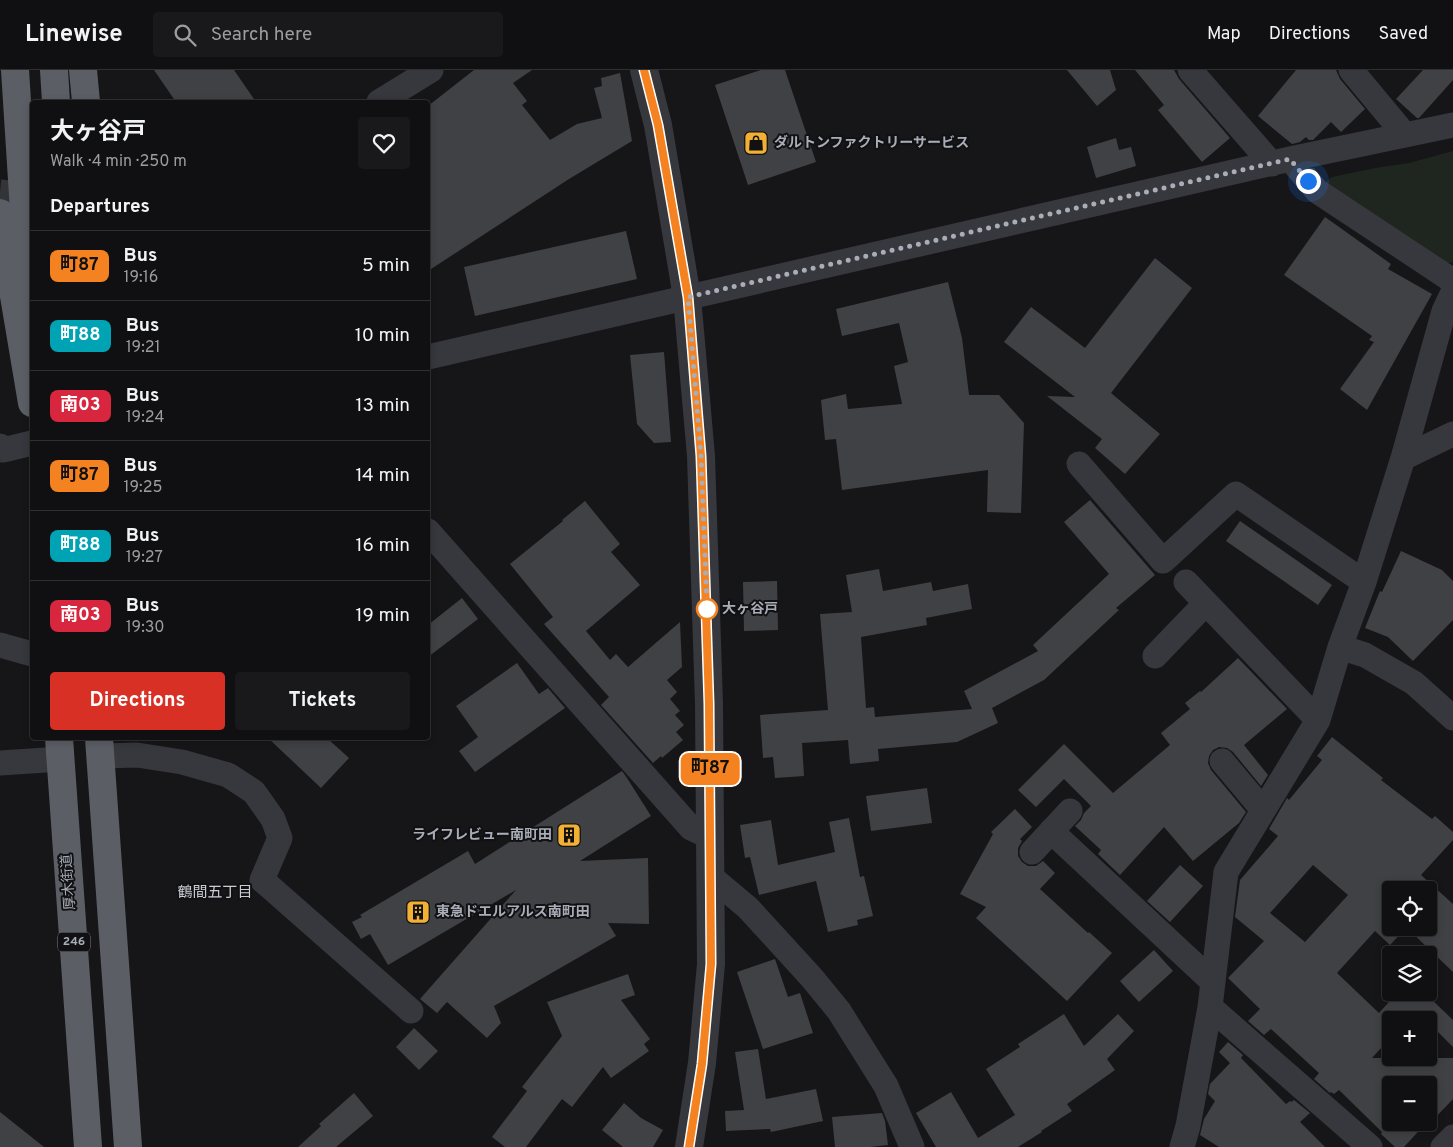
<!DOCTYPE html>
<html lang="en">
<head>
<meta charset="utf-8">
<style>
  :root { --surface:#101012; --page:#19191b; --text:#f1f3f6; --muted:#9c9d9f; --line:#303032; --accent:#d93025 }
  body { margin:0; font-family:Overpass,"Noto Sans JP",sans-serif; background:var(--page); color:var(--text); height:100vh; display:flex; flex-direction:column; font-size:19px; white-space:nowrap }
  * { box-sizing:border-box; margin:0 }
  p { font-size:16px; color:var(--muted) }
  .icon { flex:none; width:28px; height:28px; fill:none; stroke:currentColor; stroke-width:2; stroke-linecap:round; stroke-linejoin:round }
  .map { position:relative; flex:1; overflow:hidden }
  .drawer { position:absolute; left:30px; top:30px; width:400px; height:640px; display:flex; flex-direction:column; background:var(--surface); border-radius:5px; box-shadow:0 2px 8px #0003,0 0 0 1px var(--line) }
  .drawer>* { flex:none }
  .badge { padding:0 10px; border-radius:8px; font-size:18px; line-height:32px }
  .tools { position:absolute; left:1382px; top:811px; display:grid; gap:10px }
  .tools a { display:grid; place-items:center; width:55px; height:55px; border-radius:5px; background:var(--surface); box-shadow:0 2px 8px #0003,0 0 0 1px var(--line); font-size:25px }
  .you { position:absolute; width:25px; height:25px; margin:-12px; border:4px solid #fff; border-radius:50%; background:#1a73e8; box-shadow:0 0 0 8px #1a73e833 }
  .map>.badge { position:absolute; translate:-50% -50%; box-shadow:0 0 0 2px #fff }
  h2 { padding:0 20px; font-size:19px; line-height:45px }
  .round { display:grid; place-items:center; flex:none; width:52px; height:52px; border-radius:5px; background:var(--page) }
  .summary { display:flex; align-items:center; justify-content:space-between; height:85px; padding:0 20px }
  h1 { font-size:24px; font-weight:700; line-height:38px }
  .action { display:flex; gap:10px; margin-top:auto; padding:10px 20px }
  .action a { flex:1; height:58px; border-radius:5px; background:var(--accent); color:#fff; font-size:20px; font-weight:700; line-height:58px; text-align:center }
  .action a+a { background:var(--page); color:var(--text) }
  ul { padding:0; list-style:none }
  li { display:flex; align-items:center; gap:15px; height:70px; padding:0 20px; border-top:1px solid var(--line) }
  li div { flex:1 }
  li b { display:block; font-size:19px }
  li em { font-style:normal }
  li .badge { min-width:55px; font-weight:700; text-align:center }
  header { display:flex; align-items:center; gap:30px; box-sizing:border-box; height:70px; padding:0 25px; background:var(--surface); border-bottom:1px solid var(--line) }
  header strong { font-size:24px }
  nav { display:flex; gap:28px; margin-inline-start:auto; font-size:18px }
  .search { width:350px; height:45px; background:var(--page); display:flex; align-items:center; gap:12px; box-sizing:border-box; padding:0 18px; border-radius:5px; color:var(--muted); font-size:19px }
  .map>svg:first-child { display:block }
  .green { fill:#1e261f }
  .building { fill:#404145; fill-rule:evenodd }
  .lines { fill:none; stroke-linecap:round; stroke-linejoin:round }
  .minor-tunnel { stroke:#333438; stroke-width:25; stroke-dasharray:25 12; stroke-linecap:butt }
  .minor { stroke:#37383d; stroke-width:25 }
  .tertiary { stroke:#37383d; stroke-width:28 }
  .trunk { stroke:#5b5e65; stroke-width:28 }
  .line-casing { stroke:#fff; stroke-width:11 }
  .line { stroke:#f58220; stroke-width:8 }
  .walk { stroke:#a8adb8; stroke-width:5; stroke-dasharray:0 9 }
  .stop-dot { fill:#fff; stroke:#f58220; stroke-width:2.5 }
  .labels { text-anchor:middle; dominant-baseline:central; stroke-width:4; stroke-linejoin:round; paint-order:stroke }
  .shield { fill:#111113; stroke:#7b7e86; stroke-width:1 }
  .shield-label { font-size:12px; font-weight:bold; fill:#a8adb8 }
  .poi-label { font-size:14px; font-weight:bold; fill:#a8adb8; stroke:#111113; text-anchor:start }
  .stop-label { font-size:14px; font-weight:bold; fill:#a8adb8; stroke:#111113; text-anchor:start }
  .street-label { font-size:14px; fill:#a8adb8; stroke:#111113 }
  .neighbourhood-label { font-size:15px; fill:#c9ccd4; stroke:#111113 }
</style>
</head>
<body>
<header>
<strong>Linewise</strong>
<div class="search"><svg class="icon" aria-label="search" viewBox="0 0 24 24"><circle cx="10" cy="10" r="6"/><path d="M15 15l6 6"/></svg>Search here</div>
<nav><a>Map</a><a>Directions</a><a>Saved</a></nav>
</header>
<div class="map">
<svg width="1453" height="1077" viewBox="0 0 1453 1077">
  <rect width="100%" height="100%" fill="#161618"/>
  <path class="green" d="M1453 81V192L1446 194 1323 114 1332 107 1375 98 1409 93Z"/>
  <path class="building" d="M154 0H234L256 32H176Z
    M474 0H532L513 13 527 31 522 35 550 70 577 54 602 48 594 18 602 16 601 8 620 3 632 71 569 109 428 201V36Z
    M761 0H785L816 92 748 115 715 15Z
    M1067 0H1110L1116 20 1097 36Z
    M1135 0H1174L1179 9 1230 68 1202 92 1158 40 1164 35Z
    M1296 0H1336L1340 9 1365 39 1341 62 1331 52 1313 70H1309L1306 67 1300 72 1292 74 1258 46Z
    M1423 0H1453V10L1419 48H1417L1396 29Z
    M1116 68 1119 80 1131 77 1136 96 1096 108 1087 77Z
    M1325 147 1391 194 1388 199 1432 224 1367 340 1340 319 1374 272 1369 270 1372 266 1284 205Z
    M626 161 637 209 475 246 464 197Z
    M1155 188 1192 218 1111 323 1160 364 1125 404 1095 378 1102 369 1047 326 1075 327 1004 272 1031 237 1085 278Z
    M948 212 962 268 969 325H999L1024 353 1021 443 987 442 988 400 842 420 836 369 825 370 821 330 846 324 848 339 902 334 894 296 908 292 899 253 842 266 836 239Z
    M664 282 671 372 654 373 637 354 630 285Z
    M1090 430 1155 505 1116 538 1119 540 1044 610 992 638 998 653 957 672 878 679 879 691 850 694 848 670 802 673 804 706 775 708 773 687 763 688 760 645 828 640 820 544 852 542 846 505 879 499 883 521 931 512 933 521 968 514 972 539 926 548 927 555 861 567 866 638 874 637 875 647 972 639 964 621 1038 581 1033 575 1109 504 1064 452Z
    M585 431 620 474 611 482 640 515 586 561 610 590 616 584 628 597 680 552 682 597 667 610 677 622 670 629 680 641 675 645 684 655 676 662 683 670 662 688 661 686 653 693 601 635 609 627 544 554 553 547 510 494 563 451 562 450Z
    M1240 451 1332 515 1318 535 1226 471Z
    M1401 481 1442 500 1453 511V550L1413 591 1388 567 1365 558 1380 521 1382 522Z
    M777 511 778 560 744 561 743 512Z
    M462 528 478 549 428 587V555Z
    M1238 588 1287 639 1244 675 1268 705 1261 716 1233 682 1227 678 1219 677 1213 680 1209 686 1208 693 1211 700 1246 742 1239 753 1193 791 1164 757 1120 805 1098 784 1101 780 1075 756 1081 750 1084 743 1091 736 1064 709 1036 737 1018 720 1064 674 1113 723 1170 675 1161 663 1190 639 1185 633 1200 621 1201 622Z
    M517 593 539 624 548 618 565 638 475 702 459 681 478 667 456 636Z
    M1332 667 1383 708 1381 710 1432 749 1435 746 1453 762V770L1421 805 1453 834V902L1407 858H1429V820H1391V858H1406L1390 875 1375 861 1337 903 1379 943 1398 922H1434L1429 927 1453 950V977L1429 953V950H1426L1416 941 1408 950H1391V967L1372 988H1453V1029L1434 1049 1432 1047 1429 1050V1015H1391V1052H1427L1404 1077H1395L1381 1064 1382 1062 1339 1020 1334 1024 1331 1022 1330 1023 1314 1009 1319 1003 1271 959 1264 965 1248 951 1260 939 1228 908 1264 871 1235 847 1240 810 1278 766 1269 759 1287 728 1289 730 1322 690 1317 686ZM1313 795 1348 825 1305 872 1270 843Z
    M268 668H327L349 688 321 718Z
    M622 701 627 708 651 746 580 791 648 788 649 854 608 853 616 866 494 936 501 953 487 968 447 932 437 943 420 929 516 820 388 895 370 864 361 869 352 852 362 847 360 845 468 781 475 794Z
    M927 718 932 753 871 761 866 726Z
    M1015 739 1032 757 1020 769 1022 771 1018 778V786L1022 792 1028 796H1036L1043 791 1055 803 1040 819 1088 863 1089 862 1112 883 1067 931 976 848 986 837 960 824 993 764 991 762Z
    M849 748 860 807 864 806 873 846 857 850 858 855 828 862 816 811 759 825 750 787 745 788 740 755 771 750 778 795 835 782 829 752Z
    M1180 795 1203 816 1170 852 1147 831Z
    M1154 880 1173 901 1139 932 1120 911Z
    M775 889 788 927 800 923 813 963 763 979 737 902Z
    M628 904 635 925 621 930 650 969 644 974 649 981 611 1008 603 997 572 1037 562 1029 526 1077H505L492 1067 527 1021 522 1017 562 966 547 932Z
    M1064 944 1084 976 1118 944 1134 961 1107 989 1115 1000 1067 1034 1072 1041 1041 1061 1042 1062 1018 1077H936L916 1043 951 1022 978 1068 1015 1045 986 999 1020 977 1018 974Z
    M414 958 438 981 419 1000 396 977Z
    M1228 972 1243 985 1241 988 1286 1034 1290 1031 1291 1032 1294 1030 1310 1043 1300 1052 1325 1077H1219L1200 1065 1204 1049 1215 1031 1208 1024 1210 1014 1230 993 1219 982Z
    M758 979 766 1029 816 1019 823 1051 771 1062 770 1059 726 1061 725 1041 744 1040 735 982Z
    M354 1023 373 1046 336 1077H298L321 1056 319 1054Z
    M624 1033 641 1048 663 1060 653 1077H623L602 1060Z
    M0 1042 44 1077H0Z
    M882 1043 885 1051 888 1075 870 1077H835L832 1047Z"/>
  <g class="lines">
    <path class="minor-tunnel" d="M0 122 32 125"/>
    <path class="minor" d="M1190 0 1272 94
      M1351 0 1405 65
      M379 32 431 0
      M1290 89 1317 121 1453 211
      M428 287 1290 89 1453 55
      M0 376 3 380 32 373
      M1403 388 1453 364
      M1079 394 1163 491 1236 424 1364 512
      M428 461 691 758 710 767
      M1186 512 1318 650
      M0 575 32 584
      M1340 577 1365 585 1414 613 1453 648
      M1155 586 1206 533
      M101 686 137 685 182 692 228 705 254 722 273 749 280 768 262 810 411 941
      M1222 691 1263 740
      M0 693 61 689
      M1051 761 1212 911
      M1032 782 1070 741
      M710 806 748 838 812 908 839 941 886 1016 912 1077
      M1210 937 1370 1077
      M1182 1077 1188 1056 1210 937 1226 802 1318 650 1340 577 1364 512 1403 388 1444 241 1453 222
      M1443 1077 1453 1067"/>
    <path class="tertiary" d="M644 0 658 55 687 227 701 386 709 634 711 894 702 993 689 1077"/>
    <path class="trunk" d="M15 0 32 266
      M54 0 56 32
      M83 0 86 32
      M0 143 32 333
      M59 668 88 1077
      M99 668 128 1077"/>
  </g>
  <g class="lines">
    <g class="line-casing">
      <path id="line" d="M644 0 658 55 688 227 701 386 709 634 711 894 702 994 689 1077"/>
    </g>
    <use href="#line" class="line"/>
    <path class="walk" d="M707 539 701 386 688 227 1290 89 1308 111"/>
  </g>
  <defs>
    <g id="shop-square" transform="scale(1.25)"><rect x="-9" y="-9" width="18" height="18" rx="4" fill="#f2b134" stroke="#111113"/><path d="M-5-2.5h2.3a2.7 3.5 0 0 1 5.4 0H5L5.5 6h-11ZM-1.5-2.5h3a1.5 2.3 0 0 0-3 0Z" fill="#111"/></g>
    <g id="building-square" transform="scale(1.25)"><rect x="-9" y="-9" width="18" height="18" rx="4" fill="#f2b134" stroke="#111113"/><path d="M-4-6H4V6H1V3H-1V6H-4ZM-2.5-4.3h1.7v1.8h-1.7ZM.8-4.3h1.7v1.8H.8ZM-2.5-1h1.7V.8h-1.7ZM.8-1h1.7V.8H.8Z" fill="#111"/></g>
  </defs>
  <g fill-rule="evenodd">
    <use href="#shop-square" x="756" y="73"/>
    <use href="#building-square" x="569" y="765"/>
    <use href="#building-square" x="418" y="842"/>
  </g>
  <circle class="stop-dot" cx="707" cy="539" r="10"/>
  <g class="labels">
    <rect class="shield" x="58" y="862.5" width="32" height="19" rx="4"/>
    <g class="shield-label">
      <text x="74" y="872">246</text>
    </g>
    <g class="poi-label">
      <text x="774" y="73">ダルトンファクトリーサービス</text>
      <text x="552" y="765" text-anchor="end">ライフレビュー南町田</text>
      <text x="436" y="842">東急ドエルアルス南町田</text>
    </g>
    <g class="stop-label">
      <text x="722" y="539">大ヶ谷戸</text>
    </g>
    <g class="street-label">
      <text transform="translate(69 812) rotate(-94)">厚木街道</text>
    </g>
    <g class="neighbourhood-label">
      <text x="215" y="823">鶴間五丁目</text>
    </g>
  </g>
</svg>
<div class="tools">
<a><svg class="icon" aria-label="locate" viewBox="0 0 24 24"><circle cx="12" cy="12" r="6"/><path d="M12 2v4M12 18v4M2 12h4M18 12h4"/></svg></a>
<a><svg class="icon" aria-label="layers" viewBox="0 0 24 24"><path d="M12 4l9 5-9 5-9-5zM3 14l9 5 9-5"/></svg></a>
<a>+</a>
<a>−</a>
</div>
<div class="you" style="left:1308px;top:111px"></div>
<b class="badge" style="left:710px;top:699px;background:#f58220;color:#111">町87</b>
<section class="drawer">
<div class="summary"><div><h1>大ヶ谷戸</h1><p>Walk · 4 min · 250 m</p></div><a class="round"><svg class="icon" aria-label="heart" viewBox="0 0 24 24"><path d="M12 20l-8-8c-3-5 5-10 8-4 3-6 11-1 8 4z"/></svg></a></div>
<h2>Departures</h2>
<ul>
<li><span class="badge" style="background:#f58220;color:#111">町87</span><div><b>Bus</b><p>19:16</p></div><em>5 min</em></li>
<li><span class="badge" style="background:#00a3b4;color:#fff">町88</span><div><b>Bus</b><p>19:21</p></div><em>10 min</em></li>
<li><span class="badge" style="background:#d7263d;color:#fff">南03</span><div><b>Bus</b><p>19:24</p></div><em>13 min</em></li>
<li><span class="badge" style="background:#f58220;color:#111">町87</span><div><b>Bus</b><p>19:25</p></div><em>14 min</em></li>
<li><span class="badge" style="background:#00a3b4;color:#fff">町88</span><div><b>Bus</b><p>19:27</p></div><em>16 min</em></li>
<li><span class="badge" style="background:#d7263d;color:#fff">南03</span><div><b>Bus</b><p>19:30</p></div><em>19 min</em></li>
</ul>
<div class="action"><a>Directions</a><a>Tickets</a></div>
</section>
</div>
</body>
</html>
